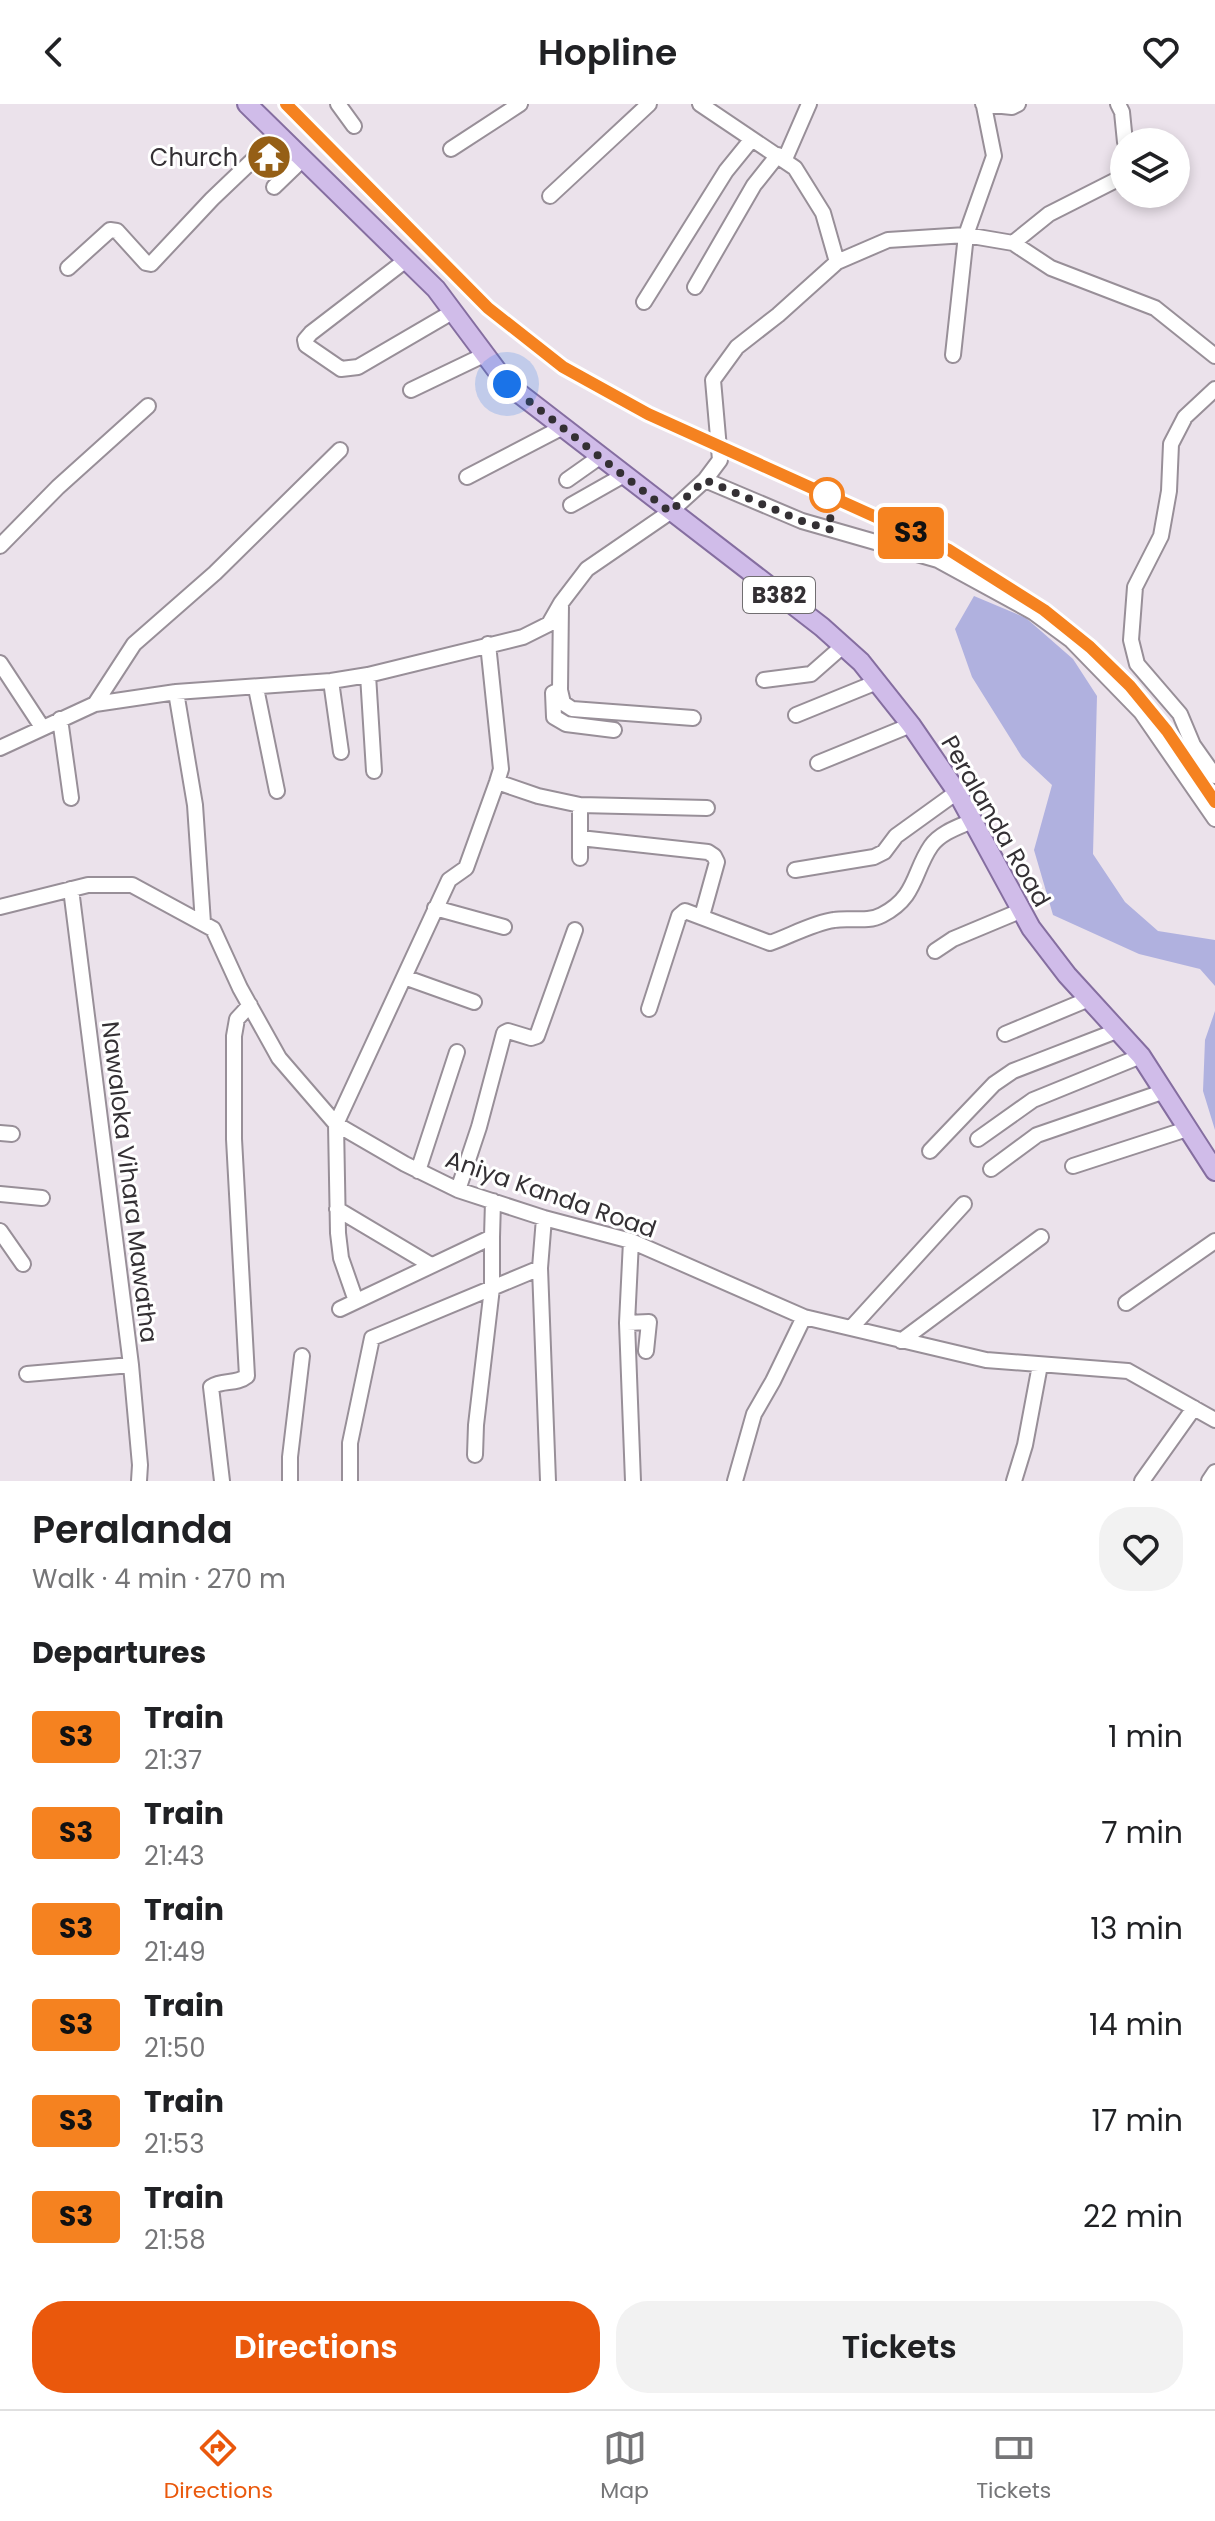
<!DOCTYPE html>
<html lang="en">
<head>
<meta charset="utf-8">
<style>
  :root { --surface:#fff; --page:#f2f2f2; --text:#202124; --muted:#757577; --line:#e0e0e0; --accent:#ea580c }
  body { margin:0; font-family:Poppins,sans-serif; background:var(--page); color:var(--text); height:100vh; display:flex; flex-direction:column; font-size:30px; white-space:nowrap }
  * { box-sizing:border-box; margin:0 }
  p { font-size:26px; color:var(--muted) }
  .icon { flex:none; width:44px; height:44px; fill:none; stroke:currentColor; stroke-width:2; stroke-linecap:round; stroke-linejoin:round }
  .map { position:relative; height:1377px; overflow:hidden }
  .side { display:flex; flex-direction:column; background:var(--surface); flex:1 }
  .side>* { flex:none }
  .badge { padding:0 16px; border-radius:6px; font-size:28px; line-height:52px }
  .tools { position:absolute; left:1110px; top:24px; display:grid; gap:16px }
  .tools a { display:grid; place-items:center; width:80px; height:80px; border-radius:50%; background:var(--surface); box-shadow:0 4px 12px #0003; font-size:40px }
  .you { position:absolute; width:40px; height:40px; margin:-20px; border:6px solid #fff; border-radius:50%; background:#1a73e8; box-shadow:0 0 0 12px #1a73e833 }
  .map>.badge { position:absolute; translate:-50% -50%; box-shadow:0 0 0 4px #fff }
  h2 { padding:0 32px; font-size:30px; line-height:72px }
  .round { display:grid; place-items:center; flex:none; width:84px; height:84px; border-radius:32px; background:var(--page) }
  .summary { display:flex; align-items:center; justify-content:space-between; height:136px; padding:0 32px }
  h1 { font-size:38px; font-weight:600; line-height:60px }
  .button { display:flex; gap:16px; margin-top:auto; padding:16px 32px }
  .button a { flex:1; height:92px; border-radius:32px; background:var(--accent); color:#fff; font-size:32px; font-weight:600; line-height:92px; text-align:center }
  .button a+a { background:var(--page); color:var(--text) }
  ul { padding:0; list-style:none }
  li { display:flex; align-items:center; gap:24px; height:96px; padding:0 32px }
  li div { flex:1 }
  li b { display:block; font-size:30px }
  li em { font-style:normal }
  li .badge { min-width:88px; font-weight:700; text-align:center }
  header { display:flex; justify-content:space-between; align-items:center; height:104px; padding:0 32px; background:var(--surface); font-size:36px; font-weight:600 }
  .tabs { display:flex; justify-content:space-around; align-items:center; height:112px; border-top:2px solid var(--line); background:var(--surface); font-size:22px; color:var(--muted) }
  .tabs a { display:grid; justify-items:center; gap:4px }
  .tabs .on { color:var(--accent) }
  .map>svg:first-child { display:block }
  .water { fill:#b0b1df }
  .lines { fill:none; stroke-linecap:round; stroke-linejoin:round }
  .minor-casing { stroke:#988f98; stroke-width:18 }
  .major-casing { stroke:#856ea0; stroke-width:22 }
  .minor { stroke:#fff; stroke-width:14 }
  .major { stroke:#d0bce9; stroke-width:18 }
  .rail { stroke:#6b656b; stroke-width:3; stroke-dasharray:4 8; stroke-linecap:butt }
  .line-casing { stroke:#fff; stroke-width:18 }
  .line { stroke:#f58220; stroke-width:12 }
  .walk { stroke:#343034; stroke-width:8; stroke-dasharray:0 14.4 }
  .stop-dot { fill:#fff; stroke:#f58220; stroke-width:4 }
  .labels { text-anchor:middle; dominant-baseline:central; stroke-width:6; stroke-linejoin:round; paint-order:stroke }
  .shield { fill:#fff; stroke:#716e71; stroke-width:2 }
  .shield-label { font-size:22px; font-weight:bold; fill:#343034 }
  .poi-label { font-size:24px; fill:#343034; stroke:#fff; text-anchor:end }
  .street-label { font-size:24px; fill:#343034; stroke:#fff }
</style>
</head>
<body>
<header><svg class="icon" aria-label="back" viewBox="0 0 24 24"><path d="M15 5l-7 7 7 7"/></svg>Hopline<svg class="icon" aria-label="heart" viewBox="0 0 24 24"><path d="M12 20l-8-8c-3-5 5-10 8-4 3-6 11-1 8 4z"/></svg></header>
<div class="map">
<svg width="1215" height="1377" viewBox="0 0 1215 1377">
  <rect width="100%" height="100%" fill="#ebe2eb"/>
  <path class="water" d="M974 492 1026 514 1073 555 1097 592 1093 750 1125 798 1158 827 1215 836V882L1200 865 1139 850 1053 811 1034 746 1052 681 1022 653 972 573 955 525Z
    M1215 907V1026L1203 987 1205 936Z"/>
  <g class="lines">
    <g class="minor-casing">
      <path id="minor" d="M338 0 354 22
        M700 0 795 64 823 109 837 158
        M983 0 1012 3 1018 0
        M1118 0 1122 8 1125 38
        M451 45 520 0
        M785 55 809 0
        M274 83 303 55
        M550 92 649 0
        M1013 139 1049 110 1124 72
        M406 156 311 229 305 236 306 241 341 265 358 263 454 207
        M68 164 110 126 117 127 146 159 151 160 212 95 279 31
        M695 183 754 81 778 51
        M644 198 726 67 752 35
        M953 251 966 131 994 52 984 2
        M1215 285 1185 313 1171 340 1169 387 1161 432 1135 483 1131 536 1137 560 1180 610 1193 641 1215 672
        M411 286 484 251
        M467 373 563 323
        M567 376 601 352
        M705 376 802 417 938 456 1033 508 1071 536 1141 608 1215 715
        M571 401 624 371
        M0 442 58 383 148 302
        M561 500 560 586 563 599 572 605 693 614
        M0 559 42 623
        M368 571 374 667
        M764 576 811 570 844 541
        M331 577 341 648
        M256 584 277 687
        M559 586 553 589 554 613 566 620 614 626
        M176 588 195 701 203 819
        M95 600 134 540 215 469 340 346
        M796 611 877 578
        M60 615 71 694
        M0 644 95 600 176 588 331 577 368 571 523 533 549 520 561 499 587 465 670 408 705 376 720 356 713 276 737 243 778 211 837 158 888 136 966 131 1013 139 1051 164 1155 204 1215 252
        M818 659 911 621
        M497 678 538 692 580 701 707 704
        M580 701V734L708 748 714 752 717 758 702 812
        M580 734V754
        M795 766 874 753 884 748 896 732 957 688
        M71 785 131 1261 140 1361 139 1377
        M0 803 88 781H132L213 825 240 884 279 954 336 1020 405 1060 458 1086 544 1114 631 1137 804 1213 986 1256 1128 1267 1215 1316
        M435 804 504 823
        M935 847 953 835 1020 807
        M404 873 474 898
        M649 905 679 812 685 807 770 839C790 832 813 819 834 816 850 813 867 819 882 811 917 793 913 768 931 742 940 729 958 723 972 717
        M1005 930 1089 895
        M0 1029 12 1030
        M978 1035 1033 996 1141 952
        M930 1047 994 980 1013 967 1119 926
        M1073 1062 1187 1025
        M991 1065 1037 1031 1165 987
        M418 1067 457 948
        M458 1086 479 1023 504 929 508 927 531 934 537 932 575 826
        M0 1090 42 1094
        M337 1105 431 1161
        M544 1114 540 1164 548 1377
        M0 1127 23 1160
        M631 1137 627 1219 633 1377
        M356 1197 341 1154 338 1129 336 1020 449 776 466 764 497 678 501 665 488 540
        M1126 1199 1215 1137
        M340 1205 492 1133 493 1097
        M627 1219 649 1218 646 1247
        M851 1224 964 1100
        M901 1237 1041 1133
        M27 1270 131 1261
        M475 1351 476 1321 492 1184V1133
        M222 1377 211 1283C223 1275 236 1281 247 1272L234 1035V932L237 915 250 901
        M290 1377V1353L302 1252
        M350 1377V1339L372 1234 540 1164
        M735 1377 754 1310 773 1277 804 1213
        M1014 1377 1025 1341 1040 1261
        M1142 1377 1194 1304
        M1209 1377 1215 1368"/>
    </g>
    <g class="major-casing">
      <path id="major" d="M247 0 436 185 507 280 822 523 861 558 911 621 957 688 1031 824 1067 871 1141 952 1215 1067"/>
    </g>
    <use href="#minor" class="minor"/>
    <use href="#major" class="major"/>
    <path class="rail" d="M286 0 488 204 563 263 648 310 949 446 1044 506 1090 543 1130 582 1167 627 1215 698"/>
  </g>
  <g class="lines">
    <g class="line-casing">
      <path id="line" d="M286 0 488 204 563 263 648 310 949 446 1044 506 1090 543 1130 582 1167 627 1215 698"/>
    </g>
    <use href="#line" class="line"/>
    <path class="walk" d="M507 280 670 408 705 376 802 417 832 426 827 391"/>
  </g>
  <defs>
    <g id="temple-disc" transform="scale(2.3)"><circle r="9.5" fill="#955f16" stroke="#fff"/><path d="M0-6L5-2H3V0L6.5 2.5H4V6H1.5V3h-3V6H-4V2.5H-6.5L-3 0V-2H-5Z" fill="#fff"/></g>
  </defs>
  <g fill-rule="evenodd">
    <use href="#temple-disc" x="269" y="53"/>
  </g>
  <circle class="stop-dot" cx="827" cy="391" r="16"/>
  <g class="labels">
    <rect class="shield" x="743" y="473" width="72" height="36" rx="6"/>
    <g class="shield-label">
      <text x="779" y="491">B382</text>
    </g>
    <g class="poi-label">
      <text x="238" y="53">Church</text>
    </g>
    <g class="street-label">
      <text transform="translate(996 717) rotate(60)">Peralanda Road</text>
      <text transform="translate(130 1078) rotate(83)">Nawaloka Vihara Mawatha</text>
      <text transform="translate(551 1090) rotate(19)">Aniya Kanda Road</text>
    </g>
  </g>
</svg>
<div class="tools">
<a><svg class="icon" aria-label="layers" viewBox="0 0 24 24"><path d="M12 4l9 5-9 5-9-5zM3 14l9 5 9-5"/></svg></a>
</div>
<div class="you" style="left:507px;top:280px"></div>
<b class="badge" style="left:911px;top:429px;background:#f58220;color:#111">S3</b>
</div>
<section class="side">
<div class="summary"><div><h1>Peralanda</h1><p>Walk · 4 min · 270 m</p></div><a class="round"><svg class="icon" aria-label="heart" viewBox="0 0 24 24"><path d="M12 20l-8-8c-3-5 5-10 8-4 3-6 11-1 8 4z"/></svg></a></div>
<h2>Departures</h2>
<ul>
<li><span class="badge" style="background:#f58220;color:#111">S3</span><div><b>Train</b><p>21:37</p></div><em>1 min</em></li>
<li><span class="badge" style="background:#f58220;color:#111">S3</span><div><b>Train</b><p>21:43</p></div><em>7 min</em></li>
<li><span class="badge" style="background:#f58220;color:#111">S3</span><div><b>Train</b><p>21:49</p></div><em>13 min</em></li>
<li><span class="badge" style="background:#f58220;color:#111">S3</span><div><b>Train</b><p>21:50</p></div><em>14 min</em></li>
<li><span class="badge" style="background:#f58220;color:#111">S3</span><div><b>Train</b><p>21:53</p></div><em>17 min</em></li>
<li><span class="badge" style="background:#f58220;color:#111">S3</span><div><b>Train</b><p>21:58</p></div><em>22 min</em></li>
</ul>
<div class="button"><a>Directions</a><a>Tickets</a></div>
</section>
<nav class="tabs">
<a class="on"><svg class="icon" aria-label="directions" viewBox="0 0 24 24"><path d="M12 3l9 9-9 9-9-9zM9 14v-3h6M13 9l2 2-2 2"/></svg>Directions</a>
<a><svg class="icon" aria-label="map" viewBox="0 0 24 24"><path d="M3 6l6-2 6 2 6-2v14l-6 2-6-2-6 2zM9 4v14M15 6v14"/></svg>Map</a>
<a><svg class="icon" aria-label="tickets" viewBox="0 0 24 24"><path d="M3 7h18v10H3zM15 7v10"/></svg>Tickets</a>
</nav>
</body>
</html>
